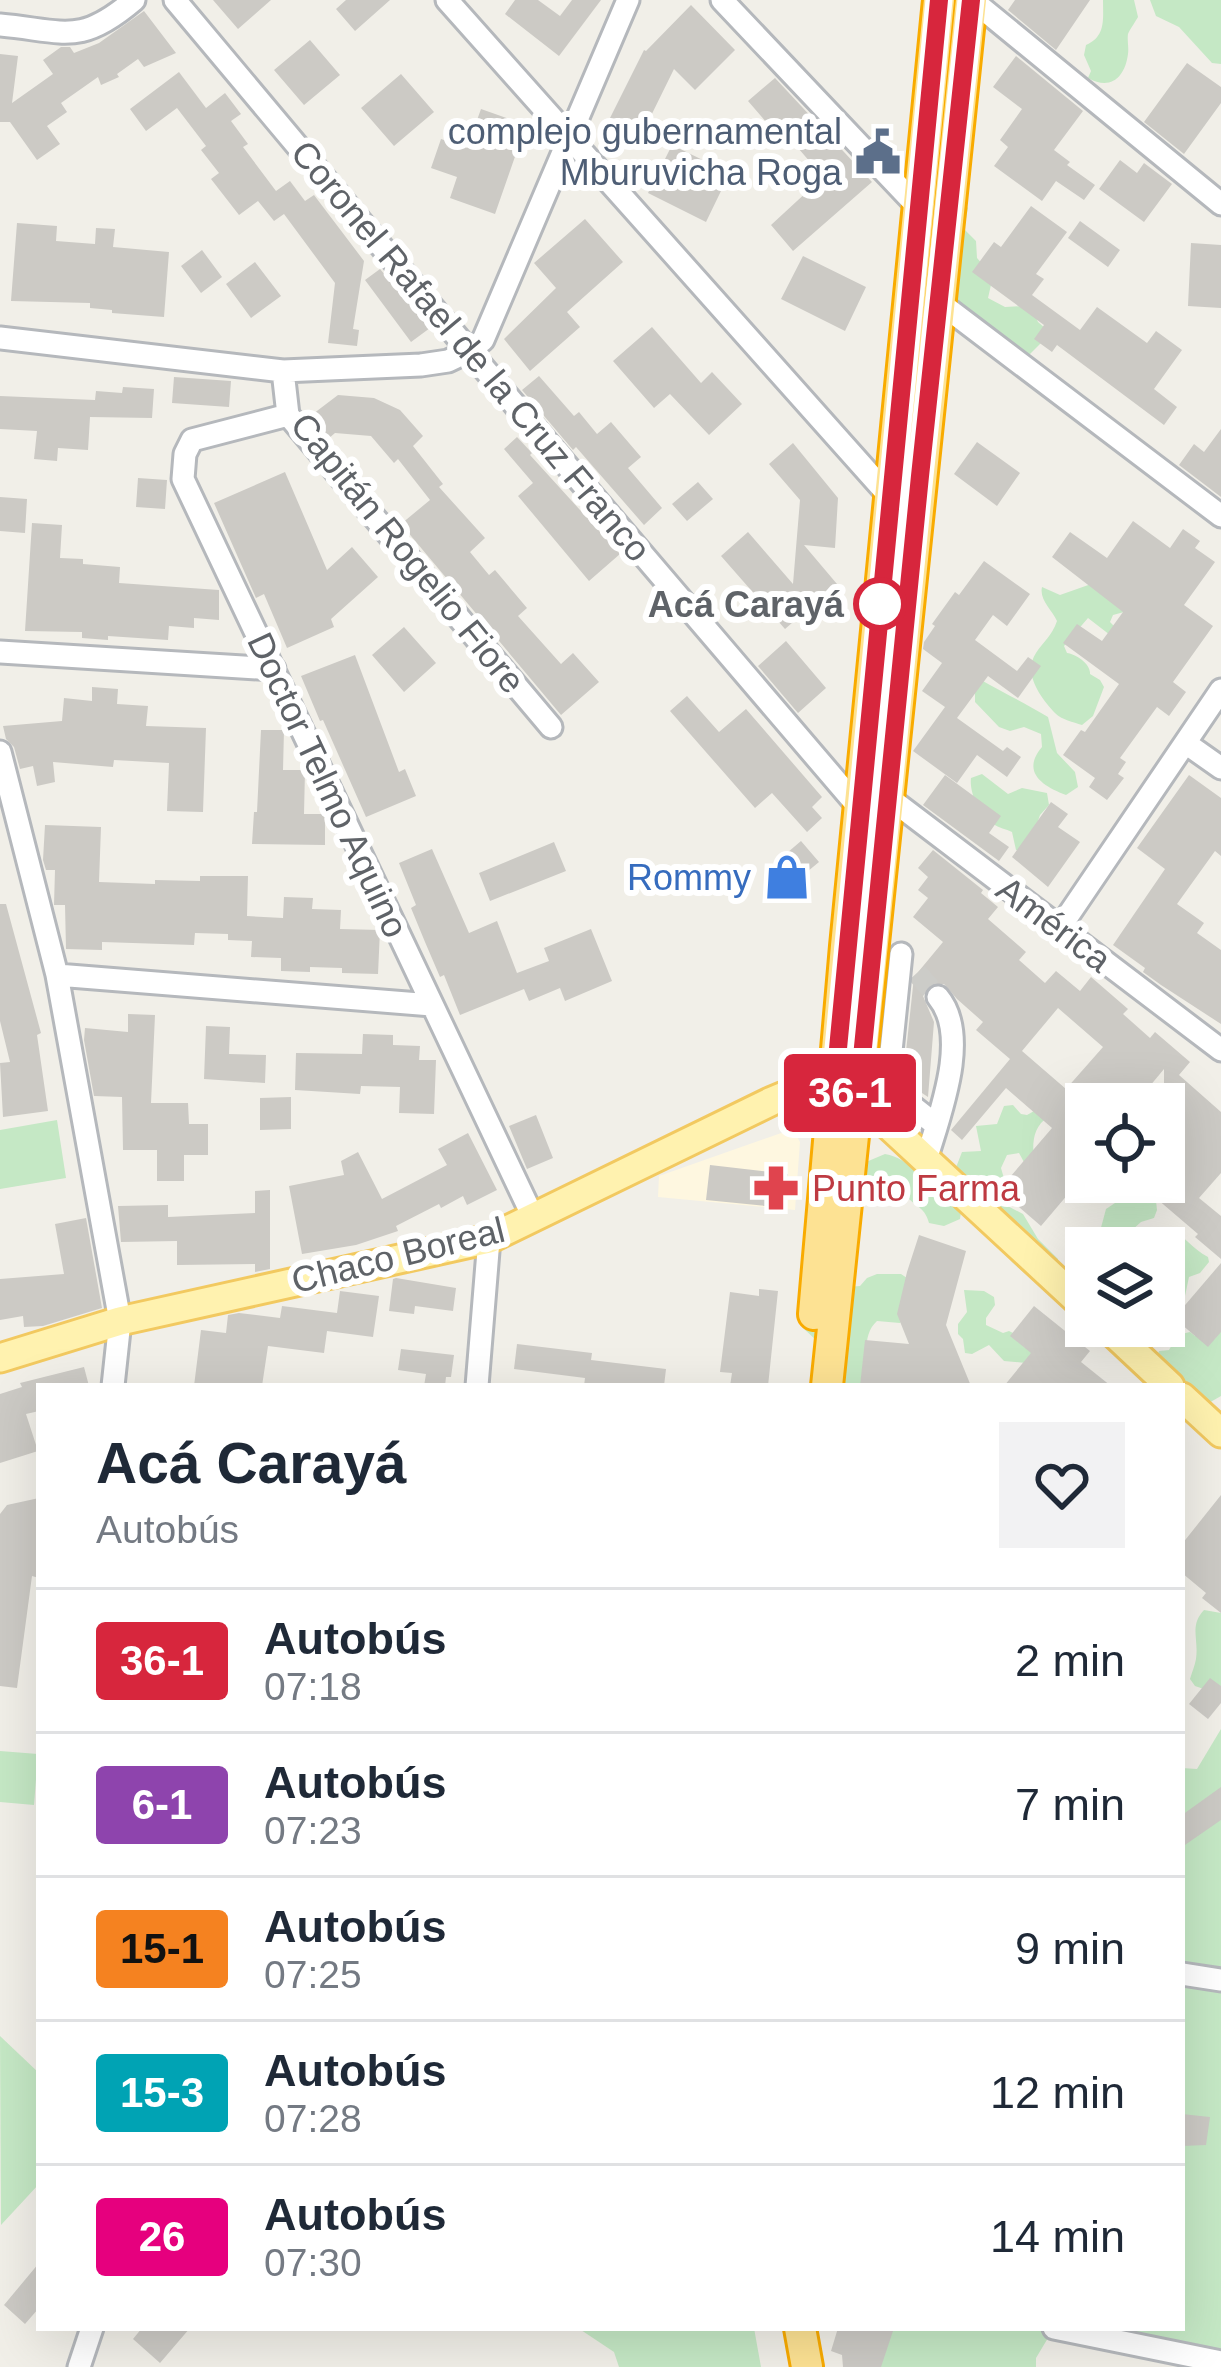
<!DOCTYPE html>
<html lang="es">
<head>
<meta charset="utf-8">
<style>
  :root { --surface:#fff; --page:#f2f2f3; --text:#1f2937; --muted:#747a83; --line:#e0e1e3 }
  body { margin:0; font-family:Helvetica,sans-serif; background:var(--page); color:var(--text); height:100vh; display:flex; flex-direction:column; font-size:45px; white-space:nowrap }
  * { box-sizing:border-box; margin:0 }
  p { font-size:39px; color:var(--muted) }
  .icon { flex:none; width:66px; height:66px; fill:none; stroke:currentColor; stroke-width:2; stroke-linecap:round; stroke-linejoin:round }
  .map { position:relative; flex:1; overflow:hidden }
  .side { position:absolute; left:36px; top:1383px; width:1149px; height:948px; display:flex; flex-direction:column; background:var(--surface); border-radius:0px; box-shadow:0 12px 48px #0002 }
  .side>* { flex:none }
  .badge { padding:0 24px; border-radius:9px; font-size:42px; line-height:78px }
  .tools { position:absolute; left:1065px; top:1083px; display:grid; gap:24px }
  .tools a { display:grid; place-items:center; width:120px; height:120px; border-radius:0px; background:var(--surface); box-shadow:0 12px 48px #0002; font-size:60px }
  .map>.badge { position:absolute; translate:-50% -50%; box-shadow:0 0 0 6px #fff }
  .round { display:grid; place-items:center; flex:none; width:126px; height:126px; border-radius:0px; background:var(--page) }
  .headline { display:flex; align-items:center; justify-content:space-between; height:204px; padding:0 60px }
  h1 { font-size:57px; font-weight:700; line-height:90px }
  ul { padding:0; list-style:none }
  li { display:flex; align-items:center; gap:36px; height:144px; padding:0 60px; border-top:3px solid var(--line) }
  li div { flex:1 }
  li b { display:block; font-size:45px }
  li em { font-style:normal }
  li .badge { min-width:132px; font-weight:700; text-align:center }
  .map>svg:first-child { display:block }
  .commercial { fill:#fef7e0 }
  .green { fill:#c5e8c5 }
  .building { fill:#cccac5; fill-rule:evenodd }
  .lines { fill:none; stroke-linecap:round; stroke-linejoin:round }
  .minor-tunnel { stroke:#ccccc8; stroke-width:21; stroke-dasharray:21 10; stroke-linecap:butt }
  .minor-casing { stroke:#b5b8bc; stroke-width:27 }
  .major-casing { stroke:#f2c960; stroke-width:33 }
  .highway-casing { stroke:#f9ab00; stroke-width:36 }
  .minor { stroke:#fff; stroke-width:21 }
  .major { stroke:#fff2af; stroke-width:27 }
  .highway { stroke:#fde293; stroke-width:30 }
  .line-casing { stroke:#fff; stroke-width:27 }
  .line { stroke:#d7263d; stroke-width:18 }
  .stop-dot { fill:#fff; stroke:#d7263d; stroke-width:6 }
  .labels { text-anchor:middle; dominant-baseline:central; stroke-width:12; stroke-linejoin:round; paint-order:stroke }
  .service-label { font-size:36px; fill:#4e5e75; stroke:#fff; text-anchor:end }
  .street-label { font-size:36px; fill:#5f6368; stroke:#fff }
  .stop-label { font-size:36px; font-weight:bold; fill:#5f6368; stroke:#fff; text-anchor:end }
  .shop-label { font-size:36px; fill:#366cbe; stroke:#fff; text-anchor:end }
  .health-label { font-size:36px; fill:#be3a42; stroke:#fff; text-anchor:start }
</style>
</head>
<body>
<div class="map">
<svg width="1221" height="2367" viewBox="0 0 1221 2367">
  <rect width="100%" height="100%" fill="#f1efe8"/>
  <path class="commercial" d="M787 1131 795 1133 800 1142 795 1210 658 1197 659 1176Z"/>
  <path class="green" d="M1103 0H1134L1138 17C1137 19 1129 31 1128 34 1127 40 1129 47 1128 54 1125 77 1111 91 1088 78L1091 71 1084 55 1086 45C1106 36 1103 20 1103 0Z
    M1150 0H1221V64L1212 63 1179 27 1156 16Z
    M960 198 968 208 964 229 976 241 977 258 993 276 988 298 1005 307 1023 306 1033 311 1038 322 1046 329 1042 342 1025 359 964 323 942 277Z
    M1094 583 1124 612 1113 615 1110 622 1116 628 1110 635 1088 618 1064 646 1067 653C1076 654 1091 664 1090 674L1100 680 1104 687 1093 716 1082 725C1073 722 1062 720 1055 713 1042 699 1022 674 1036 653 1043 642 1052 636 1057 621 1052 610 1039 600 1042 587L1060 595Z
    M981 680C1004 693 1025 703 1048 717L1057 753 1075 772 1078 787 1066 795C1042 786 1021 772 1042 747L1041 734 1024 727 1010 731 999 727 975 702V692Z
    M982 774 1008 794 1022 788 1047 793 1049 805 1040 815 1027 853 1016 850 1012 832C1006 829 999 828 993 824 980 816 969 793 971 778Z
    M1013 1105 1021 1114 1027 1115 1043 1106 1048 1117C1033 1127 1032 1143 1034 1159L1025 1164 1019 1153 1007 1155 1001 1168 1005 1182 999 1196 1002 1203 1023 1214 1038 1239 1058 1259V1271L1043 1281 1029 1277 1012 1262 1005 1252 1001 1233 955 1170 962 1152 981 1151 976 1126 997 1124 1004 1106Z
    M57 1120 66 1178 0 1189V1130Z
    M1164 1152 1174 1160 1176 1173 1169 1184 1155 1191 1157 1210 1154 1218 1141 1222 1131 1231V1236L1140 1238 1147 1244 1160 1232 1168 1228C1185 1235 1192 1249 1208 1257L1209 1262 1200 1273 1189 1277 1185 1296 1176 1306 1174 1320 1165 1336 1137 1343 1110 1326H1164V1248H1106L1099 1235 1106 1209 1118 1201 1135 1182H1164Z
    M885 1154C910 1158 926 1183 944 1200 949 1204 955 1207 961 1212L960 1219 944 1226 929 1223C925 1208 918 1208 908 1198 901 1192 900 1184 893 1178L887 1177 872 1189 862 1184 866 1162Z
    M877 1274H901L910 1280 907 1314 900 1323 877 1321C860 1336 868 1365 870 1386H825L847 1342 846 1336 817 1341 803 1328 801 1320 847 1287 860 1286 867 1278Z
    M964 1290 984 1291 994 1297 995 1305 986 1318V1325L1003 1333 1009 1331 1017 1335 1036 1353 1026 1363 1004 1361 989 1345 972 1354 965 1353 963 1339 958 1334V1324L967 1312Z
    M1221 1322V1396L1207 1404 1155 1362 1159 1351 1169 1350C1176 1339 1177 1334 1190 1332L1195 1336Z
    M1204 1610 1221 1613V1695L1195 1686 1190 1679C1192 1672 1195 1665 1196 1659 1199 1639 1189 1626 1204 1610Z
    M1221 1729V2352L1101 2328H1182V1768L1197 1769Z
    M0 1751 38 1754 34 1805 0 1802Z
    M0 2036 39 2073V2184L1 2225Z
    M578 2328H754L761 2367H619L614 2352Z
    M888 2328H1054L1036 2358V2367H851Z"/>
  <path class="building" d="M213 0H271L238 29Z
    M346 0H390L355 31 336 9Z
    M515 0H538L560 16 572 0H601L559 56 505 14Z
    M1015 0H1090L1056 50 1008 10Z
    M691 5 735 50 695 90 674 69 642 134 610 118 644 50 646 51Z
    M144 11 176 53 144 67 138 59 117 74 119 77 101 85 98 77 61 103 67 112 47 126 60 144 37 160 10 122H0V54L18 56 12 103 53 74 43 60 61 47H70L74 53 99 43Z
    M310 40 340 75 304 105 274 70Z
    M1016 56 1083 111 1054 150 1070 162 1067 165 1095 185 1084 200 1056 181 1042 201 994 166 1008 147 1000 140 1022 109 993 87Z
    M1187 63 1221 87V103L1184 154 1144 122Z
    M179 72 206 108 225 93 241 114 231 121 248 144 243 147 276 191 290 181 305 201 314 195 364 261 353 329 359 330 357 346 328 343 335 283 284 214 274 221 258 201 239 215 211 179 219 173 201 150 206 146 177 108 146 131 130 109Z
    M401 74 434 112 394 146 361 108Z
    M775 78 872 182 793 251 771 225 823 177 792 141 787 146 748 101Z
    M481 109 526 125 495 214 450 198 457 177 431 168 441 139 467 148Z
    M672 145 713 165 704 182 721 191 706 222 648 193Z
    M1120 160 1137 173 1144 163 1172 184 1144 222 1099 189Z
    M1031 206 1067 232 1036 274 1044 279 1032 295 1080 330 1097 307 1147 343 1156 331 1182 350 1154 389 1177 407 1164 425 1057 345 1052 352 1034 339 1044 325 972 272 994 242 1001 247Z
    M585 219 623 262 567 312 580 327 530 371 504 339 556 288 534 263Z
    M1080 221 1120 250 1108 267 1068 238Z
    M17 223 57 226 56 241 95 244 96 228 115 229 113 247 169 252 164 317 112 313V310L90 308V303L11 301Z
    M1191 243 1221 245V308L1188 306Z
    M202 250 222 277 201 293 181 266Z
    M803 256 866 287 845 331 781 299Z
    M255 262 281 296 251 318 226 284Z
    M380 269 430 328 411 342 365 280Z
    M652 327 701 383 712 372 742 404 709 435 670 394 654 408 613 361Z
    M539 376 574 416 579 412 597 434 611 422 641 457 628 468 662 508 644 525 576 447 573 450 522 390Z
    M174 377 231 381 229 407 172 403Z
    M123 387 154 389 152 418 90 417 88 450 58 448 57 461 34 459 37 431 0 429V396L95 400 96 391 122 393Z
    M338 395 374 398 400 410 423 436 413 446 443 484 439 487 485 538 470 552 489 575 495 570 527 608 518 616 561 664 573 653 599 682 561 715 401 524 430 500 398 459 394 463 371 436 335 433 328 439 309 417Z
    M1221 429V497L1179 465 1194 444 1204 452Z
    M517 437 532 453 530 455 620 554 589 581 518 496 533 483 504 449Z
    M977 442 1020 473 997 506 954 474Z
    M793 443 838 498 835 548 804 545 837 584 785 629 721 556 748 532 793 584 800 500 769 464Z
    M285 472 327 570 352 547 378 577 331 619 334 627 287 648 264 594 256 598 214 503Z
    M138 478 167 480 165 509 136 507Z
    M698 482 713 499 687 521 672 504Z
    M0 497 27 499 25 533 0 531Z
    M1133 521 1170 548 1183 529 1200 541 1195 548 1215 562 1184 605 1213 626 1173 682 1186 692 1169 716 1157 707 1120 758 1126 762 1118 774 1124 778 1107 800 1089 787 1095 778 1063 755 1081 730 1085 732 1119 684 1063 643 1077 624 1102 641 1123 612 1052 557 1070 532 1107 558Z
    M32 523 62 525 60 558 83 559V564L120 567 119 583 219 590V620L194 618V628L169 626 168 640 108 636V640L82 638V632L25 631Z
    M984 561 1030 594 1007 626 993 615 975 640 1017 671 1028 657 1041 666 1018 698 988 676 957 718 1003 751 1007 747 1021 757 1007 777 977 755 957 783 913 751 945 707 922 691 942 663 923 649 924 642 935 626 932 624 955 592 959 595Z
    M404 627 436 663 404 692 372 655Z
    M786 641 826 688 798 713 758 666Z
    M355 655 399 772 405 769 416 796 366 817 323 720 320 721 301 676Z
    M92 687 118 689 117 704 148 706 146 726 206 728 203 812 167 811 169 763 114 760 113 767 53 762 55 782 37 786 33 766 20 769 14 747 6 739 3 726 62 721 64 698 92 701Z
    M687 696 719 732 746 709 822 797 812 807 822 818 807 832 772 793 755 808 670 711Z
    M261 730H284L283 770H305L304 814H325V845L252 844 254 812H257Z
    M945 775 1001 816 989 833 1009 847 999 861 923 805Z
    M1189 775 1221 798V856L1215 851 1177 904 1204 923 1197 933 1221 950V1024L1161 985 1143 972 1145 968 1113 945 1165 869 1137 848Z
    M1051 802 1068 814 1058 827 1080 842 1048 887 1012 857Z
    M45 825 101 827 99 882 155 884V880L200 881V876H248L247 916 283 918 284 897 313 898 312 909 341 910 340 929 380 930 378 974 342 973V968L310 967V972L281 971V958L251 957 252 941 228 940V934L195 933 194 945 102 942V950L66 949 65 905H54L55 870H46L43 860Z
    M801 841 819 862 784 891 767 870Z
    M554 842 566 871 490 901 479 873Z
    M432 849 469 933 497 921 517 973 549 961 544 948 591 929 612 981 565 1001 560 988 529 1001 524 989 460 1015 444 975 440 977 425 942 411 908 416 905 399 863Z
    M933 850 983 890 981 893 998 907 988 919 1026 952 1019 960 1045 983 1056 971 1080 991 1091 977 1128 1009 1123 1014 1150 1038 1155 1032 1190 1062 1179 1075 1221 1112V1173L1199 1198 1221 1216V1259L1195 1237 1198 1234 1157 1199 1185 1166 1164 1148V1069L1135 1104H1110L1097 1093 1065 1131 1086 1149V1173L1041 1226 999 1190 1052 1128 1006 1088 962 1140 951 1130 1010 1059 976 1030 983 1022 957 999 944 984 930 985 923 996 934 1022 928 1097 907 1083 905 1061 914 977 943 942 913 917 928 898 918 890 928 877 918 868ZM1058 1008 1103 1047 1066 1089 1022 1051Z
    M0 904H6L41 1033 37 1035 48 1111 3 1117 0 1063 10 1062 0 1021Z
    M128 1014 155 1015 151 1103H188L189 1124H208V1155H184V1181H157V1150H123L122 1097 94 1096 84 1040 85 1028 128 1032Z
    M206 1026 230 1027 229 1054 266 1055 265 1083 204 1079Z
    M363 1034 393 1035V1045L420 1046 419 1060H436L434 1114 399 1113 400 1087 361 1086 360 1094 295 1090 296 1053 362 1054Z
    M291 1097V1129L260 1130V1098Z
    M536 1115 553 1158 527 1169 509 1126Z
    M468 1133 497 1190 467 1205 463 1196 441 1208 439 1204 396 1226 398 1231 356 1245 302 1254 289 1186 344 1175 341 1161 358 1152 382 1199 447 1165 438 1149Z
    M710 1165 788 1174 785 1208 706 1200Z
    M270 1190V1269L255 1272V1264L177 1265V1241L121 1242 118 1206 168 1205V1217L255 1213V1191Z
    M86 1218 102 1308 43 1326 24 1327 23 1316 0 1320V1279L64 1274 55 1224Z
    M919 1235 966 1251 946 1325 971 1386H860L865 1340 909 1344 897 1314 907 1272Z
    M1221 1263V1332L1208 1347 1174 1318Z
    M396 1278 456 1288 453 1311 415 1306 414 1314 389 1311 393 1279Z
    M759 1289 778 1291 768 1386H730L732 1373 720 1372 730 1292 759 1296Z
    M340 1291 379 1296 373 1337 327 1331 324 1353 268 1346 262 1386H194L201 1330 226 1333 228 1315 239 1313 280 1318 282 1306 337 1313Z
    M1034 1306 1090 1351 1081 1362 1111 1386H1004L1031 1353 1010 1336Z
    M517 1344 592 1353 591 1360 666 1369 664 1386H584L585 1378 514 1369Z
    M401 1349 454 1355 451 1377H446L445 1386H424L426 1374 398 1370Z
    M84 1367 89 1386H39V1411L26 1414 38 1451 0 1463V1394L22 1387 20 1383Z
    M1221 1495V1613L1202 1598 1206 1593 1182 1573V1544Z
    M39 1498V1578L32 1576 17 1688 0 1686V1514L7 1505Z
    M1210 1678 1221 1686V1703L1208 1719 1189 1704Z
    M1221 1787V1820L1182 1847V1815Z
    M1182 2114 1210 2117 1206 2145 1182 2146Z
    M39 2263V2308L25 2324 4 2305Z
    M142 2328H190L160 2363 133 2339Z
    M838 2328H894L881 2367H843L842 2355 831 2351Z"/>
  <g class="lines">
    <path class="minor-tunnel" d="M917 973 938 997"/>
    <g class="minor-casing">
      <path id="minor" d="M175 0 469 351 861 810
        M447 0 890 497
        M722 0 918 207
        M972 0 1221 204
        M0 25C65 31 80 46 134 0
        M939 302 1221 516
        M0 338 283 371 421 365 448 361 469 351 483 340 628 0
        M283 371 288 415 551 727
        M288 415 192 440 185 454 183 479 533 1217
        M0 652 274 669
        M1187 744 1221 768
        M0 752 57 975 114 1288 120 1321 113 1386
        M888 797 1221 1050
        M1059 929 1221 690
        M901 954 890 1061 893 1091 936 1125
        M57 975 432 1005
        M926 1160C939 1116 971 1036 938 997
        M477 1386 489 1239
        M1182 1974 1221 1980
        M1054 2328 1221 2362
        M79 2367 92 2328"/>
    </g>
    <g class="major-casing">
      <path id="major" d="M1106 1326 1170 1386
        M0 1358 120 1321 489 1239 772 1101C799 1089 831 1083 858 1097L1086 1308
        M1182 1397 1221 1433"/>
    </g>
    <g class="highway-casing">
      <path id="highway" d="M814 1314 846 946 939 0
        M827 1386 971 0
        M800 2328 807 2367"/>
    </g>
    <use href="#minor" class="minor"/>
    <use href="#major" class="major"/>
    <use href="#highway" class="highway"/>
  </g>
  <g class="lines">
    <g class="line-casing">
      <path id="line" d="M939 0 834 1090 847 1091 858 1097 920 476 971 0"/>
    </g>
    <use href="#line" class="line"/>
  </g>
  <defs>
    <g id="civic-bare" transform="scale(3.6)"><path d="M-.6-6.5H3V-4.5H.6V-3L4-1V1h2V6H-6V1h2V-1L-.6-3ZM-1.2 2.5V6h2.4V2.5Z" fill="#5c6f8a" stroke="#fff" stroke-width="2.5" paint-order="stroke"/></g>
    <g id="shop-bare" transform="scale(3.6)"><path d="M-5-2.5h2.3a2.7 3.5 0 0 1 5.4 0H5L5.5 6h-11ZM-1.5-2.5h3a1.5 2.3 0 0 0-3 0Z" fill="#3f7fe0" stroke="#fff" stroke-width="2.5" paint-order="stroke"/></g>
    <g id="pharmacy-bare" transform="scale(3.6)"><path d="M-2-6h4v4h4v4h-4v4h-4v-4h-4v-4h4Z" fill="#e0444e" stroke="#fff" stroke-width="2.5" paint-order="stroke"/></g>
  </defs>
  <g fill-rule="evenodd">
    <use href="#civic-bare" x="878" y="152"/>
    <use href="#shop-bare" x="787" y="877"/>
    <use href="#pharmacy-bare" x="776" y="1188"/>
  </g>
  <circle class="stop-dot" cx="880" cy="604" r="24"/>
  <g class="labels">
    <g class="service-label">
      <text x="842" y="131">complejo gubernamental<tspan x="842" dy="41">Mburuvicha Roga</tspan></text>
    </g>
    <g class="street-label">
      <text transform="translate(471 351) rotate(50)">Coronel Rafael de la Cruz Franco</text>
      <text transform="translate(408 553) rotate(51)">Capitán Rogelio Fiore</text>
      <text transform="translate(328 785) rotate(65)">Doctor Telmo Aquino</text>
      <text transform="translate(1054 924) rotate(37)">América</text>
      <text transform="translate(398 1255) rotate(-14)">Chaco Boreal</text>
    </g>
    <g class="stop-label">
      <text x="844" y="604">Acá Carayá</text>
    </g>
    <g class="shop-label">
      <text x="751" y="877">Rommy</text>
    </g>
    <g class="health-label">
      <text x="812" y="1188">Punto Farma</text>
    </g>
  </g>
</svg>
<div class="tools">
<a><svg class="icon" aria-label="locate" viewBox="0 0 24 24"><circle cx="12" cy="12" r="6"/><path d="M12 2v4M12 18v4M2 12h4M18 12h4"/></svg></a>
<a><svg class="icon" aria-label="layers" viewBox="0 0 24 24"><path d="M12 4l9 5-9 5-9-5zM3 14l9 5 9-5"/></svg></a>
</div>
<b class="badge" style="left:850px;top:1093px;background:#d7263d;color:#fff">36-1</b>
<section class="side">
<div class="headline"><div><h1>Acá Carayá</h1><p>Autobús</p></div><a class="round"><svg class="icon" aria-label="heart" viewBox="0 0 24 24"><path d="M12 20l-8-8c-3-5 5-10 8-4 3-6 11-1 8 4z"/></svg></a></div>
<ul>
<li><span class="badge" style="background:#d7263d;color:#fff">36-1</span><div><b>Autobús</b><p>07:18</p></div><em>2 min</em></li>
<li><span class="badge" style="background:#8e44ad;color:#fff">6-1</span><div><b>Autobús</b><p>07:23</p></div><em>7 min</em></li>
<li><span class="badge" style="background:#f58220;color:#111">15-1</span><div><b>Autobús</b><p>07:25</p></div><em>9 min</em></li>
<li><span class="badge" style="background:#00a3b4;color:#fff">15-3</span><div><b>Autobús</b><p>07:28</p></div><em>12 min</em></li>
<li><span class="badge" style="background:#e6007e;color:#fff">26</span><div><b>Autobús</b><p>07:30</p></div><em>14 min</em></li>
</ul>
</section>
</div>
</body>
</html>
